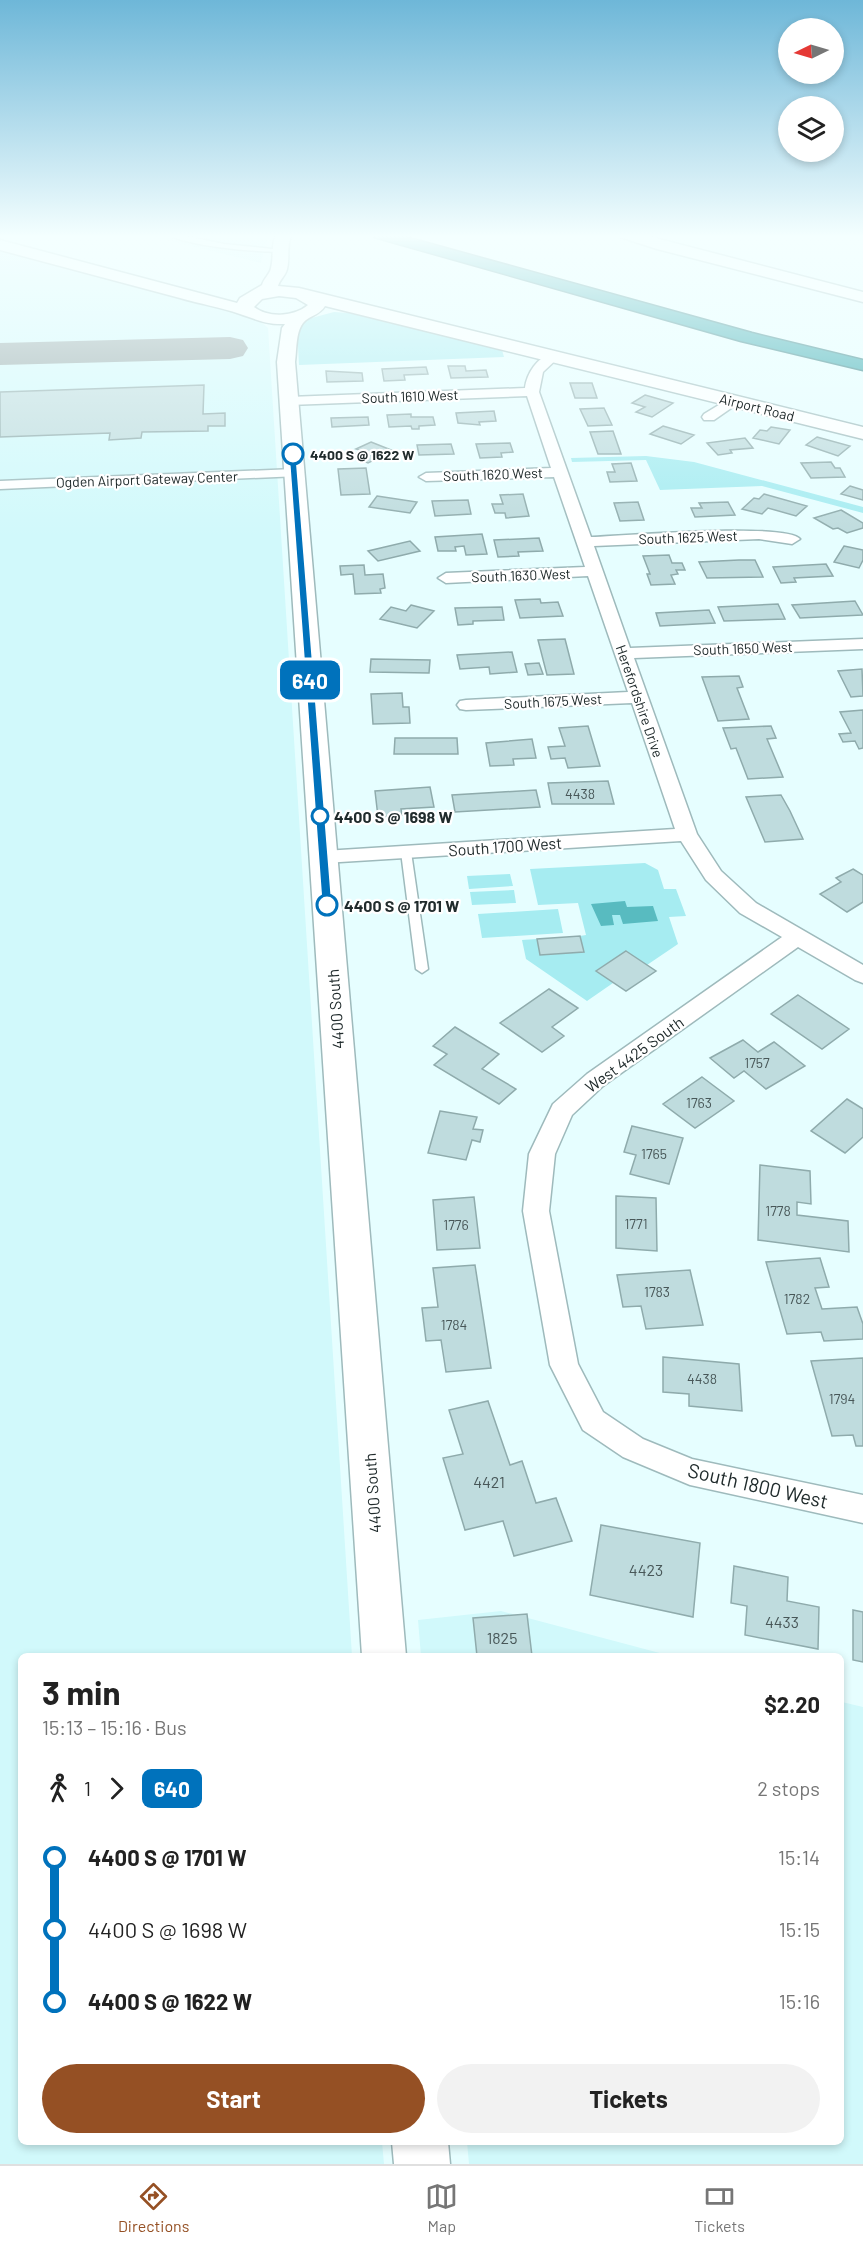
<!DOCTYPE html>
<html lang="en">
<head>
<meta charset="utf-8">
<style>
  :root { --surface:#fff; --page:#f2f2f2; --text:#222; --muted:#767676; --line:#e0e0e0; --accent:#955024 }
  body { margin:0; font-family:Barlow,sans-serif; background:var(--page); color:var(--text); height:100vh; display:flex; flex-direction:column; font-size:22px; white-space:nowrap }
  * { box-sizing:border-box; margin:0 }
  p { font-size:20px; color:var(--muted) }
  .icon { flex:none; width:33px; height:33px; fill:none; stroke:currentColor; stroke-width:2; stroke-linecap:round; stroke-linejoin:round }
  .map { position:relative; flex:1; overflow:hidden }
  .details { position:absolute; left:18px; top:1653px; width:826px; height:492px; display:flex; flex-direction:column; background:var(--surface); border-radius:9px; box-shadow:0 3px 9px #0003 }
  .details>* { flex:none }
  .badge { padding:0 12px; border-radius:9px; font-size:21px; line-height:39px }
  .needle { width:39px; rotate:265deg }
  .controls { position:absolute; left:778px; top:18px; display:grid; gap:12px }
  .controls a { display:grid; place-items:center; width:66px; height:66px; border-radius:50%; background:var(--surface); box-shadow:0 3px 9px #0003; font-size:30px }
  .map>.badge { position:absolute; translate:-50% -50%; box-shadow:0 0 0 3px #fff }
  .legs { display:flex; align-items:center; gap:9px; height:66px; padding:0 24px; font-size:20px }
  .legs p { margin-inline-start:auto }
  .summary { display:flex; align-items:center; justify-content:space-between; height:102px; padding:0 24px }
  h1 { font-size:33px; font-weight:700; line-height:45px }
  .cta { display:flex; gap:12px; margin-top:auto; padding:12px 24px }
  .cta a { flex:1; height:69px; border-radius:36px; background:var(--accent); color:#fff; font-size:24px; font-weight:700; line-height:69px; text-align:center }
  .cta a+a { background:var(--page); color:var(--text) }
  ul { padding:0 24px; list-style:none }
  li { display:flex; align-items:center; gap:21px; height:72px; font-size:22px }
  li i { display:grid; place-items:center; width:9px; height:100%; margin:0 8px; background:currentColor }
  li i::after { content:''; width:15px; height:15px; margin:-8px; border:4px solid; border-radius:50%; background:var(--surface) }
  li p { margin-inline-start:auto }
  li:first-child i { background:linear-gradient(#0000 50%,currentColor 0) }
  li:last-child i { background:linear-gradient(currentColor 50%,#0000 0) }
  .menu { display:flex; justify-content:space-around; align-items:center; height:84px; border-top:2px solid var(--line); background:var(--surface); font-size:16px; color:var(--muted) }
  .menu a { display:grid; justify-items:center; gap:3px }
  .menu .active { color:var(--accent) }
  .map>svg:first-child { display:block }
  .built { fill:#d1f9fb }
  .green { fill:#a6ecf1 }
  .water { fill:#58bbc0 }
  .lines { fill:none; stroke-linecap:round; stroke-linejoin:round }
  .taxiway { fill:#90a2a3; fill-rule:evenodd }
  .building { fill:#bfdcde; stroke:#8fabac; stroke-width:1.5 }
  .lane-casing { stroke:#9ebabc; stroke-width:3 }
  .street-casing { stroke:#9ebabc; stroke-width:3 }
  .secondary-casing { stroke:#9ebabc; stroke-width:3 }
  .highway-casing { stroke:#23787d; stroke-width:3 }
  .lane { fill:#fff; fill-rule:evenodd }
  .street { fill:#fff; fill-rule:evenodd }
  .secondary { fill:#fff; fill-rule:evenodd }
  .highway { fill:#25a1a8; fill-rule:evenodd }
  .line-1 { fill:#0072bc; stroke:#fff; stroke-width:1.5 }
  .stop-1-dot { fill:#fff; stroke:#0072bc; stroke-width:3 }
  .labels { text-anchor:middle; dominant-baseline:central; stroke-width:4.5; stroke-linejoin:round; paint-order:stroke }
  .far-street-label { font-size:14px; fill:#202b2c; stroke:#fff }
  .far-stop-label { font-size:14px; font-weight:bold; fill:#202b2c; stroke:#fff; text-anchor:start }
  .number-label { font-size:14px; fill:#485758 }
  .stop-label { font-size:16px; font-weight:bold; fill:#202b2c; stroke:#fff; text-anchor:start }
  .street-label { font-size:16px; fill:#202b2c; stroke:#fff }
  .near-number-label { font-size:16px; fill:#485758 }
  .near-street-label { font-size:20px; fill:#202b2c; stroke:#fff }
</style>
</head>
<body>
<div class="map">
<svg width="863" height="2164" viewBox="0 0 863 2164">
  <rect width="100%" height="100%" fill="#e6feff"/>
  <path class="built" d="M141 234H273L265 244 261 263Z
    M0 250 231 310 261 322 268 328 352 1656H21V2142H382L384 2164H0Z
    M501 1611 671 1656H421L418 1620Z
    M842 1702 863 1707V2164H469L467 2142H842Z"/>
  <path class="green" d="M334 312 349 313 502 350 504 357 299 365 297 326 304 320Z
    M646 456 694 462 863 507V513L762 486 660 490 646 460 572 462 571 458Z
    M645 863 658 870 664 889H676L686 916 669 917 678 944 647 965 626 951 597 970 613 983 587 1001 526 959 522 940 537 939 540 955 584 952 580 936 586 935 578 903 538 905 530 869Z
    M510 874 513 886 469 889 467 876Z
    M514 890 516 903 472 905 470 892Z
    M558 909 563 933 482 938 478 914Z"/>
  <path class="water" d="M625 901 627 907 653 906 658 921 623 924 620 915H612L614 925 601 926 591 904Z"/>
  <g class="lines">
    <path class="taxiway" d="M230 337 243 340 248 348 243 356 230 359 0 365V343Z"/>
  </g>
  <path class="building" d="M448 366H465L466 371 486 370 488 377 451 378Z
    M426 367 428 374 404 375 405 380 384 381 382 369Z
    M326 371 362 373 363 381 327 382Z
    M570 383H592L597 398H575Z
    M204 385 203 414 225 413V426H208V431L142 432 141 438 109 440 110 433 0 437V392Z
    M645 395 673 403 652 417 636 412 645 407 632 403Z
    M604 408 612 425 588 426 580 409Z
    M494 411 496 421 479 422 480 425 458 423 456 413Z
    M411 414V417H433L435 425 419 426V429H412L411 426 389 427 387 415Z
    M368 417 369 425 332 427 331 418Z
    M663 426 694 435 681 444 650 434Z
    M771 427 790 430 779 444 753 438 760 430 767 431Z
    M613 431 621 454H598L590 432Z
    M817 437 850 446 838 456 806 445Z
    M745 438 753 448 730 450 732 453 718 455 707 443Z
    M371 442 399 453 384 460 378 458 368 463 351 456 362 451 356 449Z
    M510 443 513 452 501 453 502 457 480 458 476 444Z
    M451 444 454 454 419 455 417 445Z
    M831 462 835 468H840L845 477 811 478 801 463Z
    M631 463 637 481 610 482 607 472H615L612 464Z
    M366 468 370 494 341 495 338 469Z
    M850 486 863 490V500L841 494Z
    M523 494 529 516 506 518 505 513H495L492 504H503L500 495Z
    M764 494 807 506 796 516 768 508 762 514 742 509 754 498 759 499Z
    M377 496 417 502 410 513 369 507Z
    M468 500 471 514 435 516 432 501Z
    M638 502 644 520 620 521 614 503Z
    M728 502 735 515 695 517 691 508H702L699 503Z
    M841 510 863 523V528L847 533 838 528 833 529 814 518Z
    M482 534 487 554 466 555 464 546 455 547 456 551H438L435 537Z
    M539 538 543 551 518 552 519 556 498 557 494 540Z
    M410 541 420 551 378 561 368 551Z
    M844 546 863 550V560L859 568 834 562Z
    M669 555 672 563H682L685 570H676L678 574 671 575 675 584 651 585 647 574H650L643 556Z
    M739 560H755L763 577 707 578 699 562Z
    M826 564 833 576 794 578 796 582 781 583 773 567Z
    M364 565 365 575 383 574 385 588 380 589 381 593 355 594 353 574 341 575 340 566Z
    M540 599 541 603 558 602 563 616 520 618 515 600Z
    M855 601 863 615 800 618 792 605Z
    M778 604 785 619 724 621 718 607Z
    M411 605 434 611 417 628 380 619 391 607 406 611Z
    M502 607 504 620 473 621V624L458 625 455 608Z
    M709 610 715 623 660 626 656 613Z
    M565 639 574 674 547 675 538 640Z
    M512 652 517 672 490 674 489 667 460 669 457 655Z
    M371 659 430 660 429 673 370 672Z
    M539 663 543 674 528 675 525 664Z
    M862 669 863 696 851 697 838 671Z
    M739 676 743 687 737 688 749 719 718 721 702 677Z
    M402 693 403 707H409L410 723 373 724 371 694Z
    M863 710V748L859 749 855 741 843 742 839 734 851 733 840 712Z
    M588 726 600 766 568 768 565 758 551 759 548 747 565 746 559 728Z
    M771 726 776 738 767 739 783 777 748 779 736 748 731 749 723 728Z
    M395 738H457L458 754H394Z
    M532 739 536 758 513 759 514 765 490 766 486 743Z
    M608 781 614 804H552L548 783Z
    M430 787 434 807 401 809 402 815 378 817 375 791Z
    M536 790 540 807 455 812 452 795Z
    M781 795 790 811 803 839 765 842 746 797Z
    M853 869 863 875V902L847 912 820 894 841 882 836 878Z
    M580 936 584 952 540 955 537 939Z
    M626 951 656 971 626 991 596 971Z
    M549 989 578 1008 552 1027 564 1036 542 1052 500 1023Z
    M798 995 849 1029 822 1049 771 1014Z
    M455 1027 499 1054 482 1069 516 1089 499 1104 434 1065 447 1054 433 1046Z
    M743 1040 758 1052 774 1042 805 1066 766 1089 744 1071 734 1078 710 1058Z
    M702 1077 734 1101 695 1128 663 1104Z
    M847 1099 863 1109V1137L845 1153 811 1131Z
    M440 1111 477 1117 473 1129 483 1130 480 1142 472 1140 466 1160 428 1153Z
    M632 1126 683 1138 669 1184 630 1174 636 1155 624 1152Z
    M760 1165 810 1171 811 1204 797 1202V1215L848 1221 849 1252 758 1240Z
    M616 1196 656 1198 657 1251 616 1248Z
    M474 1197 480 1248 437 1250 433 1200Z
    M820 1258 829 1287 815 1288 822 1309 857 1307 863 1324V1339L824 1341 821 1332 787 1334 766 1262Z
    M475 1265 491 1368 446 1372 441 1340 426 1341 422 1308 438 1307 433 1268Z
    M690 1270 703 1325 646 1329 641 1306 623 1307 617 1275Z
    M663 1357 739 1364 742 1411 689 1406V1394L663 1392Z
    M863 1358V1446H856L853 1435 832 1436 811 1361Z
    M488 1401 510 1465 522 1461 536 1503 556 1498 572 1541 514 1556 503 1521 465 1530 443 1458 463 1454 449 1410Z
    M601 1525 700 1543 693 1617 590 1595Z
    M734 1566 788 1577 787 1601 819 1607 818 1649 745 1635 747 1606 731 1603Z
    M853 1610 863 1612V1662L853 1660Z
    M527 1614 532 1656H477L473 1618Z"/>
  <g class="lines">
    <g class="lane-casing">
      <path id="lane" d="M166 234H175L224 244 282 250 279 252C249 251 192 247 166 234Z
        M406 849 411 852 428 969 422 973 416 969 401 852Z"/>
    </g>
    <g class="street-casing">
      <path id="street" d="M552 353 559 357 543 372 539 392 591 537C621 536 786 522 800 539L792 544 759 539 594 546 630 648 863 639V649L634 658 697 834 721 871 756 903 863 965V983L855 980 798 947 603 1086 572 1115 555 1154 549 1211 578 1364 603 1412 643 1439 692 1459 863 1495V1523L690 1485 623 1457 583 1430 550 1365 523 1211 529 1154 553 1104 587 1074 782 937 740 913 706 880 681 841 324 863 317 861 314 857 317 853 324 851 675 829 632 703 466 710 460 709 457 705 460 701 466 700 628 692 588 576 446 583 438 578 446 573 585 567 554 477 426 481 419 477 426 473 551 468 527 396 289 405 282 401 289 397 525 388C527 373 537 358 552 353Z
        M732 397 737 398 739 401 737 404 714 420H704L702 417 704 414Z
        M294 469 299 470 301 473 299 476 0 489V481Z"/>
    </g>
    <g class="secondary-casing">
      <path id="secondary" d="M276 234H292C286 245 290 257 287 269 286 275 280 279 278 286L299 288 863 427V439L325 306C320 314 313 315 306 320 295 329 297 349 295 362L406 1656H362L277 362 282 328 285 324C267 325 255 319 240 314 220 307 200 304 180 298L0 250V240L237 303 240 298 262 285C264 278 270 274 271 268 274 256 271 245 276 234ZM279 296 296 298 308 305C294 317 268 318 254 307L262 299Z
        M617 234H640L863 292V302L657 249 620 237Z
        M392 2142H448L450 2164H394Z"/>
    </g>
    <g class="highway-casing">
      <path id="highway" d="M371 234H395L752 333 863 360V370L741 341 374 237Z"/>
    </g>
    <use href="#lane" class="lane"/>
    <use href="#street" class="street"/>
    <use href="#secondary" class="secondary"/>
    <use href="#highway" class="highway"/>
  </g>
  <linearGradient id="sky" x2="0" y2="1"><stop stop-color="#6eb7d8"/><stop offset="0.44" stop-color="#f4ffff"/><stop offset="1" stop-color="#f4ffff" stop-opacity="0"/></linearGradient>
  <rect width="863" height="537" fill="url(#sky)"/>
  <path class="line-1" d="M293 452 296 454 332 905 327 909 322 905 289 454Z"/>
  <g class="stop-1-dot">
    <circle cx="293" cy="454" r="10"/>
    <circle cx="320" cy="816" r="8"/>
    <circle cx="327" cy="905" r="10"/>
  </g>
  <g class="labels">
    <g class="far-street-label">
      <text transform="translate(410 396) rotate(-2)">South 1610 West</text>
      <text transform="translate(757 407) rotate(14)">Airport Road</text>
      <text transform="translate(493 474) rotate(-2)">South 1620 West</text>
      <text transform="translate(147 479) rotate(-2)">Ogden Airport Gateway Center</text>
      <text transform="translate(688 537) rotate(-2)">South 1625 West</text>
      <text transform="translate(521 575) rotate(-2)">South 1630 West</text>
      <text transform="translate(743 648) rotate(-2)">South 1650 West</text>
      <text transform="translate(553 701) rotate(-3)">South 1675 West</text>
      <text transform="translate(640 701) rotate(71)">Herefordshire Drive</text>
    </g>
    <g class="far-stop-label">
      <text x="310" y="454">4400 S @ 1622 W</text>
    </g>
    <g class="number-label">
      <text x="580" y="793">4438</text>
      <text x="757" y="1062">1757</text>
      <text x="699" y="1102">1763</text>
      <text x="654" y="1153">1765</text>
      <text x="778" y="1210">1778</text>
      <text x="636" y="1223">1771</text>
      <text x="456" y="1224">1776</text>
      <text x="657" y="1291">1783</text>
      <text x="797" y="1298">1782</text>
      <text x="454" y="1324">1784</text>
      <text x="702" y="1378">4438</text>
      <text x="842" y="1398">1794</text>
    </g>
    <g class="stop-label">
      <text x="334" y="816">4400 S @ 1698 W</text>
      <text x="344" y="905">4400 S @ 1701 W</text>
    </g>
    <g class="street-label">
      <text transform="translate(505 846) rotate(-4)">South 1700 West</text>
      <text transform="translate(335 1009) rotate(-94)">4400 South</text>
      <text transform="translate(634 1054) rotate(-36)">West 4425 South</text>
      <text transform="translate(372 1493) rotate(-94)">4400 South</text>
    </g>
    <g class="near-number-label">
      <text x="489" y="1481">4421</text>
      <text x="646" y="1569">4423</text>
      <text x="782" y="1621">4433</text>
      <text x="502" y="1637">1825</text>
    </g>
    <g class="near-street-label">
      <text transform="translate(758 1485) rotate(13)">South 1800 West</text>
    </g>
  </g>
</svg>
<div class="controls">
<a><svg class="needle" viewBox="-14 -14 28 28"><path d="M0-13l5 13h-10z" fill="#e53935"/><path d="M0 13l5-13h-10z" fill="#767676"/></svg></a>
<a><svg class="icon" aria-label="layers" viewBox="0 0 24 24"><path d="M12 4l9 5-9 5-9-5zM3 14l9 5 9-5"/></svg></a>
</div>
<b class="badge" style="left:310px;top:680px;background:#0072bc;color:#fff">640</b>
<section class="details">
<div class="summary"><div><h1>3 min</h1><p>15:13 – 15:16 · Bus</p></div><b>$2.20</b></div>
<div class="legs"><svg class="icon" aria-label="walk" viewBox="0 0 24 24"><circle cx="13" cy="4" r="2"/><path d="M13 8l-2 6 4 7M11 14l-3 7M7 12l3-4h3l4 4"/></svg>1<svg class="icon" aria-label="forward" viewBox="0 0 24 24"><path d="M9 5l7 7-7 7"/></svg><b class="badge" style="background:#0072bc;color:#fff">640</b><p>2 stops</p></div>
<ul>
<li><i style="color:#0072bc"></i><b>4400 S @ 1701 W</b><p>15:14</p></li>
<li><i style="color:#0072bc"></i><span>4400 S @ 1698 W</span><p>15:15</p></li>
<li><i style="color:#0072bc"></i><b>4400 S @ 1622 W</b><p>15:16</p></li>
</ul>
<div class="cta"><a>Start</a><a>Tickets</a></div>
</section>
</div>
<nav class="menu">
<a class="active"><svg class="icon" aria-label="directions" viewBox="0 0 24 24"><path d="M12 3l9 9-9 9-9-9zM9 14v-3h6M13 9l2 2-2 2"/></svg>Directions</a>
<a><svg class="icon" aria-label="map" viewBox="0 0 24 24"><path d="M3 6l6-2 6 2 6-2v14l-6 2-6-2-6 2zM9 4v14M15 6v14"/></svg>Map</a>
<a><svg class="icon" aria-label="tickets" viewBox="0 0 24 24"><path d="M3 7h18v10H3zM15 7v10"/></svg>Tickets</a>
</nav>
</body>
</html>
